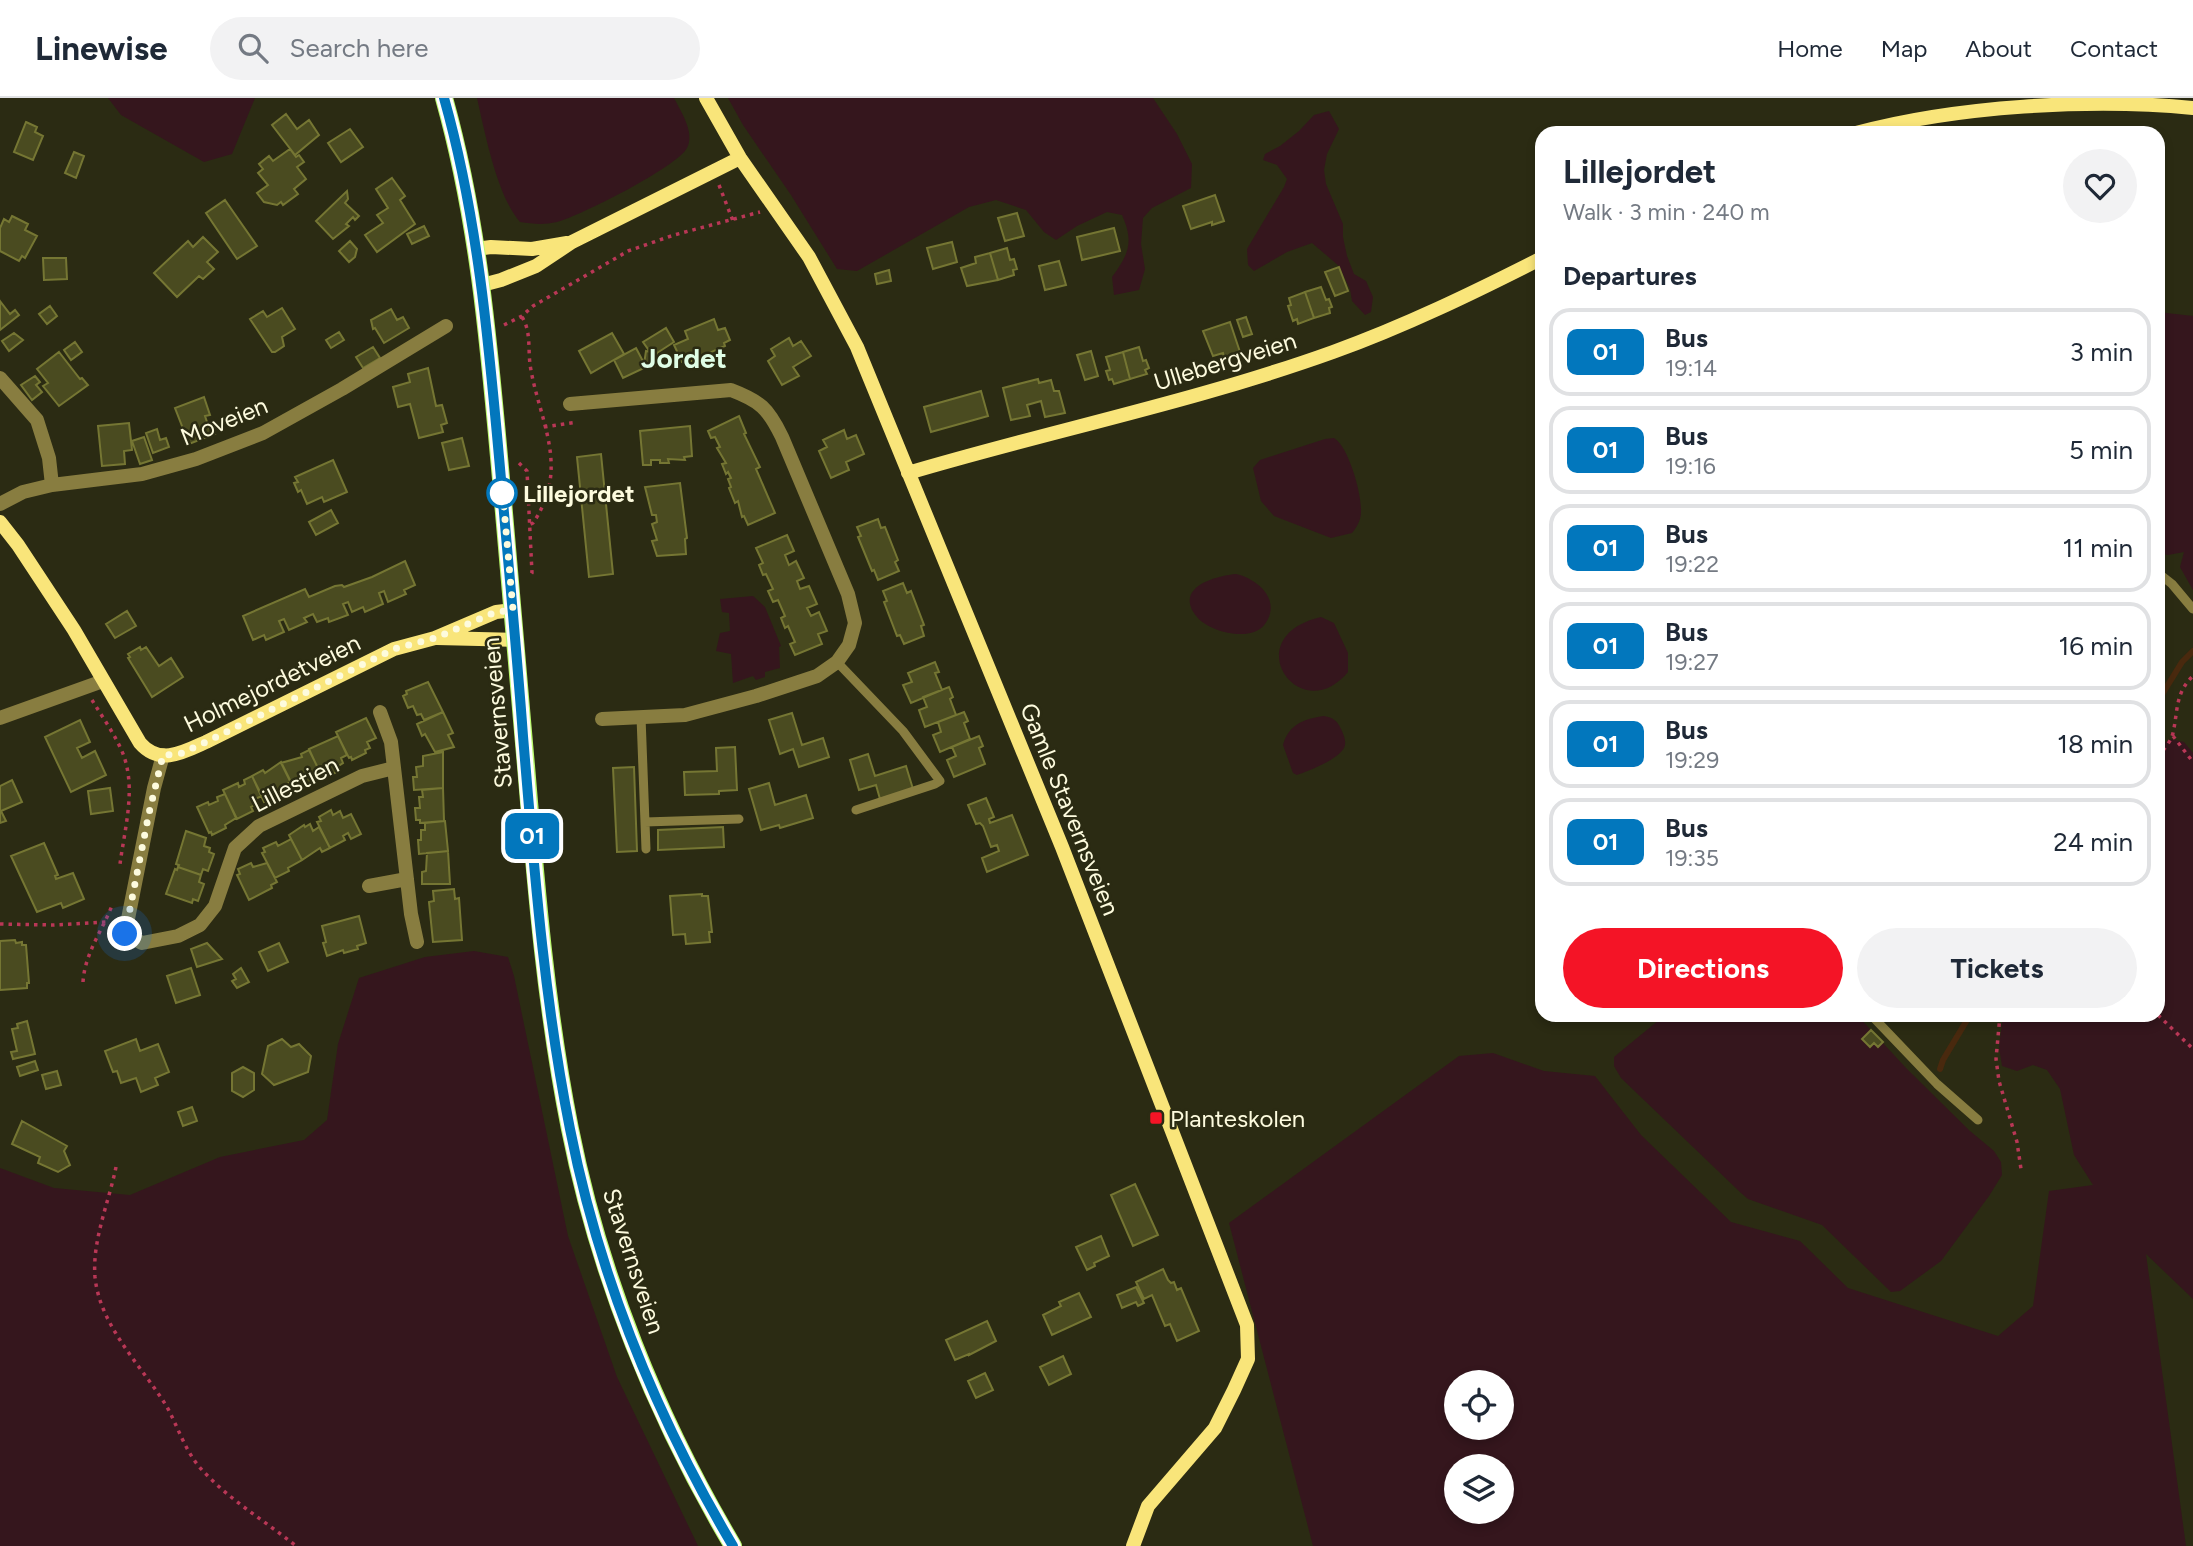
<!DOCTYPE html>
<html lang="en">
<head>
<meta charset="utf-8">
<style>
  :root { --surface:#fff; --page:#f2f2f3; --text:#1f2937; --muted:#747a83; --line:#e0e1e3; --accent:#f41426 }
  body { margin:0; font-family:Figtree,sans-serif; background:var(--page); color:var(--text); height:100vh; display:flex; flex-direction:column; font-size:26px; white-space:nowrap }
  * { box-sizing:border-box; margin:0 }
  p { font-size:23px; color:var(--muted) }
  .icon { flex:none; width:38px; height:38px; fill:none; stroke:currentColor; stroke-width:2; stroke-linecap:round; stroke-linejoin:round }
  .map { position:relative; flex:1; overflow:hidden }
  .side { position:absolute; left:1535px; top:28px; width:630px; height:896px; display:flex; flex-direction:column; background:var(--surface); border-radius:21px; box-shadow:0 4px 10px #0003 }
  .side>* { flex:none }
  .badge { padding:0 14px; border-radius:10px; font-size:24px; line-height:46px }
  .tools { position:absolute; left:1444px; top:1272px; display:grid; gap:14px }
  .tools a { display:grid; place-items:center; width:70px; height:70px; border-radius:50%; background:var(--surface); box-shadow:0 4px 10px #0003; font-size:35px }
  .you { position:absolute; width:35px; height:35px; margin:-18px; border:5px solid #fff; border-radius:50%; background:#1a73e8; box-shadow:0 0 0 10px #1a73e833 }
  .map>.badge { position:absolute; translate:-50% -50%; box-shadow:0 0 0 4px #fff }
  h2 { padding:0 28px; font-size:26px; line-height:63px }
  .round { display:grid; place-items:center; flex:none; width:74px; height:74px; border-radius:37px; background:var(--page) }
  .summary { display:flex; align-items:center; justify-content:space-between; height:119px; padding:0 28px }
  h1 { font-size:33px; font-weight:700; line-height:52px }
  .cta { display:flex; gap:14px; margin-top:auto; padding:14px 28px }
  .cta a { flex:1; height:80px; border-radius:42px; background:var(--accent); color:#fff; font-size:28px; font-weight:700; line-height:80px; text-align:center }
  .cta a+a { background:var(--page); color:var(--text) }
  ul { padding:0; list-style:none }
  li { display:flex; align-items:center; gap:21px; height:88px; margin:0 14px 10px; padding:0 14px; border:4px solid var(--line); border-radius:21px }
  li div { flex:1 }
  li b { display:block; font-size:26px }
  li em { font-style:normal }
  li .badge { min-width:77px; font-weight:700; text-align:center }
  header { display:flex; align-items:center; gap:42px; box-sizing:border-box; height:98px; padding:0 35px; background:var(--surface); border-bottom:2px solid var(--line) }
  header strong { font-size:33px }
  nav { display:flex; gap:38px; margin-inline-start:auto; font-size:24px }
  .search { width:490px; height:63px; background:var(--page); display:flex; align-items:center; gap:18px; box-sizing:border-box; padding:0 24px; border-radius:38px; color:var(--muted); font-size:26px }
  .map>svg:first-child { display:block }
  .green { fill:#35161d; fill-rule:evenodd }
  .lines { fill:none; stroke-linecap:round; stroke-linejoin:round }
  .stream { stroke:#49290e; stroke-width:6 }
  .building { fill:#4a4b20; stroke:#757633; stroke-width:2 }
  .path { stroke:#b93756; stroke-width:3.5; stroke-dasharray:3.5 5; stroke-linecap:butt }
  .lane { stroke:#887d40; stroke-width:9 }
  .street { stroke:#887d40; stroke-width:14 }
  .secondary { stroke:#f9e57a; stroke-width:14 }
  .primary { stroke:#b9f86b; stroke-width:18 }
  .line-casing { stroke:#fff; stroke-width:16 }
  .line { stroke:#0277bd; stroke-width:10 }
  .walk { stroke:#fdfbde; stroke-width:7; stroke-dasharray:0 12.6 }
  .stop-dot { fill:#fff; stroke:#0277bd; stroke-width:3.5 }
  .poi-dot { fill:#f41426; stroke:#2b2b13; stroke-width:2.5 }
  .labels { text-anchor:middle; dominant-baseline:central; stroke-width:5; stroke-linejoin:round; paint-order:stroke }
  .street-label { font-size:24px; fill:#fdfbde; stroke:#2b2b13 }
  .stop-label { font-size:24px; font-weight:bold; fill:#fdfbde; stroke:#2b2b13; text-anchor:start }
  .poi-label { font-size:24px; fill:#fdfbde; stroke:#2b2b13; text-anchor:start }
  .quarter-label { font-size:28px; font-weight:bold; fill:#e0fee6; stroke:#2b2b13 }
</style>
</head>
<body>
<header>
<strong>Linewise</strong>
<div class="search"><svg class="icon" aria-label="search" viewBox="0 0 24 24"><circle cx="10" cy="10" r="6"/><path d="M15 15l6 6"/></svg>Search here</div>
<nav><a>Home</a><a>Map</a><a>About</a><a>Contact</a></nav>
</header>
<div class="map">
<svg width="2193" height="1448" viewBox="0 0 2193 1448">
  <rect width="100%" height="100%" fill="#2b2b13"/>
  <path class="green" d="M108 0H255L232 56 204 64 121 17Z
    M477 0H674C681 14 695 34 687 50 677 69 580 118 557 124 544 127 533 126 520 124 497 98 485 35 477 0Z
    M728 0H1153L1177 36 1192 66 1191 90 1152 110 1143 120 1141 146 1145 171 1139 192 1114 197 1112 179C1129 156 1134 144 1122 117L1107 114 1077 128 1056 142 1044 134 1026 112 996 102 969 109 857 173 837 171 791 97 743 27Z
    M1329 13 1339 31 1327 56 1324 72 1326 86 1343 126V139L1347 158 1354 176 1366 183 1373 199 1371 214 1365 217 1352 203 1350 191 1339 168 1312 145 1287 154 1254 173 1248 167 1247 151 1284 89 1287 81 1277 67 1263 62 1265 56 1280 48 1299 33 1314 17Z
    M2158 214 2193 218V492L2180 469 2184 454 2168 457 2158 455Z
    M1334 340C1349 349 1362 397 1361 414 1361 422 1357 429 1352 435L1331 440 1274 418 1261 403 1253 370 1260 362 1325 341Z
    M1236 476C1258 481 1282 502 1265 526 1252 545 1209 534 1197 519 1173 490 1214 478 1236 476Z
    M753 498 765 509 781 548 779 549 780 570 765 574V579L756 582 753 578 733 585 731 556 716 553 720 535 730 533 729 515 722 514 720 501Z
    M1321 519 1334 525 1348 555V574C1300 632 1235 539 1321 519Z
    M1324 618C1333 620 1337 622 1341 631 1343 635 1346 642 1345 647 1343 660 1308 673 1297 677L1293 675 1283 647C1289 626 1304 621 1324 618Z
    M2171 641 2184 644 2193 655V1201L2146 1156 2186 1448H1313L1229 1125 1459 958 1493 955 1544 973 1595 978 1641 1037 1731 1124 1800 1143 1848 1190 1998 1238 2033 1208 2049 1093 2093 1087 2074 1057 2060 991 2047 972 2033 967 2017 973 2002 968 1999 949 2003 917H2158V648ZM1456 1284H1502V1330H1456ZM1456 1368H1502V1414H1456Z
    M474 853 508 859 514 878 568 1138 617 1279 698 1448H0V1070L54 1090 130 1097 220 1059 304 1042 327 1022 338 946 359 880 425 859Z
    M1665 917H1857L1907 971 1970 1033 1994 1053 2001 1064 2002 1077 1989 1098 1941 1163 1900 1193 1891 1194 1822 1127 1748 1101 1741 1095 1621 980 1614 968V959Z"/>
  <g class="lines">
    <path class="stream" d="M2158 603 2182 564 2193 553
      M1940 971 1943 962 1970 917"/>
  </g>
  <path class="building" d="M286 16 297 31 309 22 319 37 295 57 272 27Z
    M26 24 37 29 35 34 43 38 33 62 14 54Z
    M350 31 363 49 341 64 328 45Z
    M290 51 296 59 299 57 304 64 297 69 306 81 294 91 298 96 283 107 281 104 277 107 264 104 257 95 268 87 258 75 263 71 259 66 269 58 273 63Z
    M74 54 84 58 76 80 65 75Z
    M392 80 405 98 400 102 415 126 377 154 365 137 383 125 377 117 388 110 376 91Z
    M347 93 348 101 345 105 359 118 355 122 353 119 346 126 349 128 333 141 316 123Z
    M1215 97 1224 123 1212 127V124L1191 131 1183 108Z
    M225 102 257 148 237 161 206 115Z
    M1017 115 1024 138 1005 143 998 120Z
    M12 118 28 126 25 132 37 138 25 160 22 158 19 163 0 153V130L4 121 9 124Z
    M424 128 429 138 412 146 407 136Z
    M1114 130 1120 153 1082 162 1077 139Z
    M203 139 218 154 207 164 214 171 203 181 199 178 177 199 154 175 188 143 193 149Z
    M350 143 357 151 355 159 349 164 339 153Z
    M952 144 957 164 933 171 927 150Z
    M1007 150 1010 162 1014 161 1017 171 1013 172 1014 177 998 182 990 155Z
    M990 155 998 182 967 188 961 170 976 165 975 159Z
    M43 160H66L67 181 44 182Z
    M1059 163 1066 187 1045 192 1039 168Z
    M1339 169 1348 193 1335 198 1325 174Z
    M889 172 891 183 877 186 875 176Z
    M1321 189 1326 202 1329 201 1332 209 1329 210 1330 215 1314 220 1305 194Z
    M1305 194 1314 220 1298 226 1297 221 1293 223 1288 208 1291 207 1289 200Z
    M0 203 10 216 15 212 19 217 0 232Z
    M50 208 57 218 47 226 39 216Z
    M282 210 295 231 282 239 284 248 275 254H272L250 221 263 213 267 219Z
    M391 211 397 222 403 219 409 230 384 245 375 230 373 231 371 222Z
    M1246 219 1252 236 1243 239 1237 222Z
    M714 221 718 232 725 230 730 242 724 245 725 248 687 265 682 264 674 247 688 241 685 233Z
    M1230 224 1241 257 1225 262 1223 255 1213 258 1203 233Z
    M666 230 674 244 657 255 655 268 644 266 646 253 650 254 643 244Z
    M339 234 344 242 331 250 326 242Z
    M14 235 23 242 9 253 2 243Z
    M612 235 624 256 591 275 579 253Z
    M789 240 793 248 801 243 811 258 793 269 799 278 782 287 768 263 775 258 771 251Z
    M75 244 82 254 71 262 64 252Z
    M373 249 380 260 363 270 356 259Z
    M1139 249 1143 263 1146 262 1149 270 1145 272 1147 276 1130 281 1123 254Z
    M636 250 646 269 623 280 614 262Z
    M1091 253 1098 278 1085 282 1077 257Z
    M59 254 80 281 82 280 88 287 59 308 43 288 48 285 37 271Z
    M1123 254 1130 281 1114 286 1112 281 1109 282 1106 273 1110 272 1106 259Z
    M428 270 436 308 442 307 447 325 441 327 443 334 419 340 410 306 398 309 393 289 410 284 408 276Z
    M35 278 40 284 36 287 42 294 32 302 21 287Z
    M1038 281 1039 285 1051 282 1054 293H1059L1065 315 1045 319 1041 303 1027 307 1030 318 1011 322 1003 290Z
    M981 293 988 318 931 334 924 309Z
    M204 299 210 317 205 318 209 330 212 329 215 336 189 346 175 310Z
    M739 318 746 335 744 336 760 369 756 371 775 415 748 427 744 418 742 419 738 403 735 405 729 390 731 389 728 381 731 380 728 374 726 376 722 366 726 365 717 350 720 349 715 339 711 340 708 333Z
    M129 325 132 352 124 353 125 366 102 368 98 328Z
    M690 328 692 358 684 359 685 362 668 361 669 365H660V362H651V367H643L640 333Z
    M157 331 160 342 166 340 169 349 153 355 146 335Z
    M844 332 847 341 856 337 864 356 846 364 849 372 831 380 819 353 827 349 823 342Z
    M144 339 152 362 140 366 132 343Z
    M462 340 469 368 449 372 442 345Z
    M601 356 613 476 589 479 577 359Z
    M333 362 347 394 324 404 322 399 307 406 301 392 298 394 294 385 298 384 295 379Z
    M680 385 687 440 685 441 686 456 657 458 652 443 657 442 652 426 657 424 656 417H652L645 389Z
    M331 412 338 425 316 437 309 424Z
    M878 421 881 430 885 429 898 462 895 464 899 473 878 482 874 472 872 473 858 439 861 438 857 429Z
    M787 437 794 453 785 457 789 467 796 463 804 480 797 483 800 491 809 488 817 506 807 510 811 518 819 514 827 533 818 536 822 546 795 557 790 546 795 544 788 528 785 530 781 520 785 518 778 502 773 504 768 493 773 491 766 476 763 477 759 467 763 465 756 450Z
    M405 463 415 487 404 492 406 496 388 504 384 493 379 495 383 506 365 514 363 509 352 514 348 504 343 506 348 517 329 524 328 520 317 524 313 516 304 520 307 524 289 532 284 521 279 523 284 534 266 542 264 537 253 542 243 518 305 491 309 499 335 488 342 487 344 489 372 479Z
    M903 485 907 495 911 493 924 527 921 528 924 538 904 546 900 537 897 538 884 504 887 503 883 493Z
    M127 513 136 528 115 540 106 526Z
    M140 549 141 552 146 549 159 568 171 560 183 579 152 599 128 560 130 559 128 556Z
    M935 564 939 574 935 575 942 592 911 605 903 587 912 584 908 575Z
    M428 584 443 614 424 622 421 616 417 617 413 608 408 610 403 598 407 596 406 593Z
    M949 589 953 599 950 601 956 617 925 629 919 612 927 609 923 599Z
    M443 614 453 635 448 637 454 649 435 654 425 636 422 638 417 626Z
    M964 614 968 623 964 625 970 641 940 654 933 637 941 634 938 624Z
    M792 615 802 647 823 640 829 659 799 669 793 651 780 656 769 622Z
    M366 620 376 640 367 644 370 650 365 652 366 655 352 662 351 659 349 660 336 634Z
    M80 622 90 644 77 650 82 660 95 653 106 677 71 694 45 639Z
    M338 638 347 657 341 660 343 665 337 669 339 673 326 679 324 675 321 677 309 651Z
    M979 638 983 648 979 650 985 666 954 679 947 662 956 658 952 649Z
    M735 649 737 692 719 693V696L685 697 684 674 717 673 716 650Z
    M309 652 319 672 312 675 315 681 310 683 311 686 297 693 294 691 281 665 302 659 301 656Z
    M443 654V690L414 692 413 679H417L416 669 423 668V658Z
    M868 656 875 678 906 668 913 691 880 701 876 687 859 692 850 662Z
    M281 664 291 684 283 688 285 693 280 696 281 699 268 705 267 703 264 704 252 678 263 672 265 675Z
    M634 669 637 753 617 754 613 670Z
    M252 678 262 698 255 701 257 706 251 709 253 713 237 721 223 692 238 685 239 689 245 686 244 682Z
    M12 682 22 704 1 713 6 723 0 725V688Z
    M769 685 775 707 806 697 813 720 780 730 779 727 761 732 749 691Z
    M110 690 113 713 91 716 88 693Z
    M443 690 444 723 420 725V722H416L415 710H420L419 699H423L422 692Z
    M225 696 236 720 225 727 226 730 212 737 211 734 209 735 197 709 208 704 209 707 218 703 217 699Z
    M986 700 994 719 989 721 990 725 1012 717 1028 757 987 774 982 760 999 753 997 747 991 749 983 728 980 725 976 726 968 707Z
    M331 712 333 717 340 713 343 720 351 716 361 736 351 741 348 735 343 738 345 742 330 750 317 724 321 723 319 719Z
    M445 723 448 753 419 756 418 742H421V732H425V725Z
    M310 726 313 733 319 729 330 750 322 754 320 750 302 762 289 737 304 727 305 729Z
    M723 729 724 749 658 752V732Z
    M186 733 206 740 204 748 210 750 209 754 214 756 208 773 203 771 201 777 178 769 179 767 176 766Z
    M291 741 302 762 288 770 289 773 275 780 262 755 265 754 263 750 276 744 278 748Z
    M44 745 58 777 55 778 56 781 73 775 84 801 63 810 61 805 37 814 11 758Z
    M448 753 450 786H422V774L426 773 427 755Z
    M251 765 253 769 267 765 277 784 271 787 272 790 249 802 237 777 240 776 238 771Z
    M178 769 201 777 199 784 204 786 198 803 193 801 192 805 166 796 175 771 177 772Z
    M454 791 455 801 459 800 462 842 433 844 429 804 434 803 433 793Z
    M702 796V798H708L712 834H709L710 844 686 846 685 836 673 837 670 798Z
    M359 818 366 845 357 848 358 851 344 855 343 852 327 858 323 845 326 844 322 828Z
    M15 842 16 845 22 844V847H26L29 885H27V890L0 892V843Z
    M207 845 222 861 197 869 191 851Z
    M279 845 288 864 268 873 259 854Z
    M191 870 200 897 176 905 167 878Z
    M241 870 249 884 237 890 232 883 236 881 233 876Z
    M27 923 35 956 13 961 11 954 17 953 12 931 18 930 17 926Z
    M1871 932 1883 944 1878 949 1874 945 1870 949 1862 941Z
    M136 941 140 953 158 946 169 974 155 980 158 987 141 994 136 980 121 985 117 973 113 974 105 953Z
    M282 941 291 949 299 946 311 958 308 974 274 987 262 976 268 948Z
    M35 963 38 972 20 978 17 969Z
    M243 969 254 975V992L243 999 232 993V975Z
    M57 973 61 987 46 991 42 977Z
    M192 1009 197 1023 183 1028 178 1014Z
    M22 1023 67 1048 64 1053 70 1067 58 1074 38 1065 40 1059 12 1046Z
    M1135 1086 1158 1137 1133 1148 1111 1097Z
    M1101 1138 1109 1158 1094 1165 1095 1168 1087 1172 1076 1149Z
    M1163 1171 1168 1182 1171 1185 1174 1184 1177 1192 1181 1190 1199 1233 1177 1243 1170 1226 1165 1228 1152 1197 1144 1201 1136 1184Z
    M1136 1189 1144 1205 1138 1208 1136 1204 1122 1210 1117 1197Z
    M1079 1195 1091 1219 1052 1237 1043 1217 1061 1208 1059 1204Z
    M987 1223 996 1243 969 1257V1256L955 1262 946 1242Z
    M1063 1258 1071 1276 1049 1287 1040 1269Z
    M985 1275 993 1292 976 1300 968 1283Z"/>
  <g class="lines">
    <path class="path" d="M719 87 733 123
      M522 219C531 233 528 250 530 266 535 302 553 338 551 374 550 392 543 411 533 425L529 427
      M504 227 522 218 533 208 628 153 674 137 760 114
      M544 329 577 324
      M519 365 527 373 532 475 529 479
      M92 602C101 617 112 632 120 649 138 685 125 728 120 766
      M2173 638 2193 664
      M2158 659C2163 652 2171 644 2173 635 2178 613 2175 595 2193 578
      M0 826 53 827 106 824
      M83 884C85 854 103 832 113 805
      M2000 917 1996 961 1999 983 2017 1044 2021 1071
      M2158 917 2193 951
      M116 1069C109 1104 92 1142 95 1179 100 1229 142 1268 167 1309 179 1331 186 1356 204 1374 231 1403 265 1423 296 1448"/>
    <path class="lane" d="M2158 475 2172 486 2193 511
      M837 564 903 633 940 683 935 686 856 712
      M641 619 646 751
      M645 724 739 721
      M1871 917 1937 986 1978 1022"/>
    <path class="street" d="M0 280 37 322 49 360 52 387
      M570 306 731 292C760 303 768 310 782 339L848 496 855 525 849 547 837 564 817 578 756 598 685 617 602 621
      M0 406 23 394 52 387 142 376 196 361 263 335 342 291 446 228
      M380 614 391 644 411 816 417 844
      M0 620 103 583
      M163 657 154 690 125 836 142 845 178 838 200 827 215 808 235 750 259 728 362 678 394 670
      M369 788 407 781"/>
    <path class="secondary" d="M706 0 740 60 809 159 857 249 1062 749 1247 1227 1248 1261 1234 1292 1215 1330 1148 1408 1133 1448
      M1856 35C1956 8 2091 0 2193 10
      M476 151 491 149 532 151 567 145
      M482 187 501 182 536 168 572 144 740 60
      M908 375C1049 333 1194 304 1333 254 1405 228 1473 195 1542 160
      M0 424 18 447 74 532 140 645C160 668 184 654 206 644L394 551 435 540 496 514 513 512
      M437 540 516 542"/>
    <path class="primary" d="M444 0C480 128 490 260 502 392 510 484 518 576 526 668 536 789 546 911 570 1031 599 1177 657 1320 733 1448"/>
  </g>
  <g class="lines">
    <g class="line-casing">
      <path id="line" d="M444 0C480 127 490 260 502 392 509 474 517 556 523 638 534 769 544 902 570 1031 599 1178 657 1320 733 1448"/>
    </g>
    <use href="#line" class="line"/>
    <path class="walk" d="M125 836 149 715 163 657 180 656 206 644 394 551 435 540 496 514 513 512 502 387V395"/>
  </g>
  <circle class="stop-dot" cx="502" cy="395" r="14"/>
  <rect class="poi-dot" x="1149" y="1013" width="14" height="14" rx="3.5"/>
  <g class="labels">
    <g class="street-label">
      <text transform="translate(1225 263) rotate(-17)">Ullebergveien</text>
      <text transform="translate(224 323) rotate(-22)">Moveien</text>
      <text transform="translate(272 585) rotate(-26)">Holmejordetveien</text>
      <text transform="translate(497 615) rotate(-95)">Stavernsveien</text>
      <text transform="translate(295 686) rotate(-27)">Lillestien</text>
      <text transform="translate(1070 711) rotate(68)">Gamle Stavernsveien</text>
      <text transform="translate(634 1163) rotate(72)">Stavernsveien</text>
    </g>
    <g class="stop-label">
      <text x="523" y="395">Lillejordet</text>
    </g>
    <g class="poi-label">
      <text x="1170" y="1020">Planteskolen</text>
    </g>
    <g class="quarter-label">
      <text x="684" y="260">Jordet</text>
    </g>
  </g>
</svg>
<div class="tools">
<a><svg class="icon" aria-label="locate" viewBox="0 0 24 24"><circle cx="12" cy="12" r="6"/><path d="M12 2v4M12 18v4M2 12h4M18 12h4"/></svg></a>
<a><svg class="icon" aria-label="layers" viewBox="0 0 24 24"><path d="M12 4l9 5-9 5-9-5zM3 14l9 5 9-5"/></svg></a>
</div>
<div class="you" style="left:125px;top:836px"></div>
<b class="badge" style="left:532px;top:738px;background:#0277bd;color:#fff">01</b>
<section class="side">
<div class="summary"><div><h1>Lillejordet</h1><p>Walk · 3 min · 240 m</p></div><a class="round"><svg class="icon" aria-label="heart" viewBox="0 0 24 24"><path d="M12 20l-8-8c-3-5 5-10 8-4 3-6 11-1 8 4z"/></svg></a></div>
<h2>Departures</h2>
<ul>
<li><span class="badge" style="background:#0277bd;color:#fff">01</span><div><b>Bus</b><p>19:14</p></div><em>3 min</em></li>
<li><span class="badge" style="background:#0277bd;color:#fff">01</span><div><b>Bus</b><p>19:16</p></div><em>5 min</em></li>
<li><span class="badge" style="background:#0277bd;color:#fff">01</span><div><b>Bus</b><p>19:22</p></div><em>11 min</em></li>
<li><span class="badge" style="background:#0277bd;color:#fff">01</span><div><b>Bus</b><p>19:27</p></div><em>16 min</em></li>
<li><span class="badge" style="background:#0277bd;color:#fff">01</span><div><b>Bus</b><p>19:29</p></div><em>18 min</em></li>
<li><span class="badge" style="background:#0277bd;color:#fff">01</span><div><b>Bus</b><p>19:35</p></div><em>24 min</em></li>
</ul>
<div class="cta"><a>Directions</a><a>Tickets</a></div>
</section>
</div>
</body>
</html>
